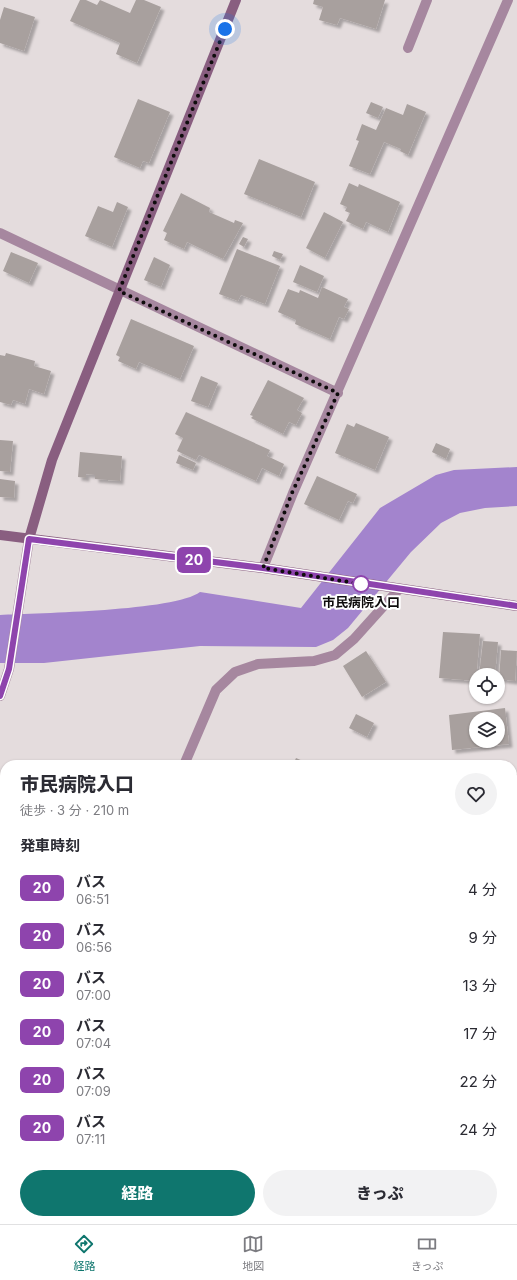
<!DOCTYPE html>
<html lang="ja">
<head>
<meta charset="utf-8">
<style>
  :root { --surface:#fff; --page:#f2f2f3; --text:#2b2b33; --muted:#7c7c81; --line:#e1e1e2; --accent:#0f766e }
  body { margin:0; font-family:Inter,"Noto Sans JP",sans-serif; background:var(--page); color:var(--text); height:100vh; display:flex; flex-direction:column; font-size:15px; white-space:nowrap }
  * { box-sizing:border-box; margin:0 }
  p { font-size:13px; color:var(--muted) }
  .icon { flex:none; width:22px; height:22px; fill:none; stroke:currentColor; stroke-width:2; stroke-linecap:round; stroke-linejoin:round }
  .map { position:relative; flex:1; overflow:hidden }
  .sheet { position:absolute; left:0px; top:760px; width:517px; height:464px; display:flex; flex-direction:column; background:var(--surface); border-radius:16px 16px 0 0; box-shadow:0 1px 3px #0004 }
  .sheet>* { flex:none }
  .badge { padding:0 8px; border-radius:6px; font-size:14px; line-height:26px }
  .buttons { position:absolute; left:469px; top:668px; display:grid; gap:8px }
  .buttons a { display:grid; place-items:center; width:36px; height:36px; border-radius:50%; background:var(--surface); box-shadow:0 1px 3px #0004; font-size:20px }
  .you { position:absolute; width:20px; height:20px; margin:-10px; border:3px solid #fff; border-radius:50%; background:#1a73e8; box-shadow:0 0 0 6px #1a73e833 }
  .map>.badge { position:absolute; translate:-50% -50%; box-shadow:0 0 0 2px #fff }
  h2 { padding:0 20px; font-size:15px; line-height:36px }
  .round { display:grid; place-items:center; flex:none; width:42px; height:42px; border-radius:21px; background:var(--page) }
  .head { display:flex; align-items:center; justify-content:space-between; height:68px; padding:0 20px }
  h1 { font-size:19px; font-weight:800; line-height:30px }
  .cta { display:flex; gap:8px; margin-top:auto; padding:8px 20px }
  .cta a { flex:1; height:46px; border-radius:24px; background:var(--accent); color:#fff; font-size:16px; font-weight:800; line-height:46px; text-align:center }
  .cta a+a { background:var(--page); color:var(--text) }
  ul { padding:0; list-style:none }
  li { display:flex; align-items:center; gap:12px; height:48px; padding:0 20px }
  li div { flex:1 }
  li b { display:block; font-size:15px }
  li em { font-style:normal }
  li .badge { min-width:44px; font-weight:700; text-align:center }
  .tab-bar { display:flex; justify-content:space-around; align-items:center; height:56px; border-top:1px solid var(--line); background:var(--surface); font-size:11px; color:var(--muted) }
  .tab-bar a { display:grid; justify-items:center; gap:2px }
  .tab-bar .active { color:var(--accent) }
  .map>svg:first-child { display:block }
  .water { fill:#a384cd }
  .building { fill:#a8a09e; fill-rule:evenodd; filter:url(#shadow) }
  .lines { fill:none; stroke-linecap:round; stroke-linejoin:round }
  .lane { stroke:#a6879f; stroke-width:10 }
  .street { stroke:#a6879f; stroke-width:10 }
  .secondary { stroke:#895e80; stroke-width:10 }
  .line-casing { stroke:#fff; stroke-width:9 }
  .line { stroke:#8e44ad; stroke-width:6 }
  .walk { stroke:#0e0c0c; stroke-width:4; stroke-dasharray:0 7.2 }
  .stop-dot { fill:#fff; stroke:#8e44ad; stroke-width:2 }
  .labels { text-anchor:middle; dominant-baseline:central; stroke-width:4; stroke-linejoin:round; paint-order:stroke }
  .stop-label { font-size:13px; font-weight:bold; fill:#0e0c0c; stroke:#fff }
</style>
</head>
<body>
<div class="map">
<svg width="517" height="1224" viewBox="0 0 517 1224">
  <defs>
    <filter id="shadow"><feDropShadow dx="3.5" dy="3.5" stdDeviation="1" flood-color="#0004"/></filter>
  </defs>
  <rect width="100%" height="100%" fill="#e4dcdd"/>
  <path class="water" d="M517 467V506L485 508 460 513 441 523 411 552 348 628 333 640 316 647 200 646 44 663H0V615C38 613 175 611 200 592L301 608 380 508 436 475 454 470Z"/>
  <path class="building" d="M80 0H86L97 5 100 0 130 13 136 0H144L161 7 137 63 116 54 120 43 70 21Z
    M314 0H385L376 29 340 18 337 25 319 20 323 7 313 4Z
    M4 7 35 17 24 51 0 43V20Z
    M138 99 170 112 149 163 143 161 140 168 114 157Z
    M371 102 383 107 378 118 366 113Z
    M407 104 426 112 408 155 400 151 401 149 384 142 370 174 349 166 359 141 356 140 362 124 376 130 386 108 403 115Z
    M259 159 315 182 301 217 244 194Z
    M349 183 358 187 359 184 400 202 388 232 366 222 363 229 346 221 350 213 345 211 347 207 340 204Z
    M181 193 210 208 209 212 234 223 235 220 243 223 223 259 187 242 184 249 164 240 167 233 163 231Z
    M117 202 128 207 112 247 85 236 98 206 113 212Z
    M324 212 343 222 325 258 306 248Z
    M243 237 248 239 244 247 239 244Z
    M237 249 280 266 265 304 241 295 238 301 219 294Z
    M274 251 283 254 280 260 272 256Z
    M11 252 38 263 29 283 3 271Z
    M154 257 170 265 161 287 144 280Z
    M300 265 324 276 317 292 293 282Z
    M322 287 348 299 344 307 349 309 344 319 339 317 330 339 295 324 296 320 278 312 288 289 299 293 300 290 318 298Z
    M131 319 194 346 180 379 139 362 136 369 118 361 120 357 116 355Z
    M6 353 35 361 34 366 51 371 44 394 29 389 25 404 13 400 11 405 0 402V355L5 356Z
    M201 376 218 383 208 407 191 401Z
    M268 380 304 398 297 410 302 413 296 425 289 422 283 434 251 418 253 416 250 415Z
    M186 412 270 450 267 456 284 464 279 476 262 468 256 481 199 455 196 460 177 451 183 438 175 434Z
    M356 423 389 437 375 470 335 453 347 424 354 427Z
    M0 440 13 441 10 472 0 471Z
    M436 443 450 449 446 459 432 452Z
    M80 452 122 456 120 481 95 479V475L86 474V478L78 477Z
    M179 455 196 463 193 470 176 463Z
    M317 476 357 494 353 503 348 501 339 520 304 504Z
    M0 479 15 481 14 498 0 497Z
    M443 632 480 634 476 681 439 678Z
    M483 641 498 642 495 675H479Z
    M501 650 517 651 515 681 499 679Z
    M366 651 386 682 362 697 343 666Z
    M505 708 509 744 452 750 449 715ZM476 719H498V741H476Z
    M356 714 374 723 367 737 349 728Z
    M296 758 312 765H293Z
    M512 774H517V829H512Z"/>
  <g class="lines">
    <path class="lane" d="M0 696 9 669 29 539"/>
    <path class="street" d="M408 48 427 0
      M0 233 338 393
      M263 568 293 493 508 0
      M184 765 216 690 235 672 258 664 314 661 335 655 354 639 399 589
      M0 1037 5 1032"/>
    <path class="secondary" d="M0 535 263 568 517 606
      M29 539 52 460 236 0"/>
  </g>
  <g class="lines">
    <g class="line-casing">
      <path id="line" d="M0 696 9 669 29 539 263 568 517 606"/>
    </g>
    <use href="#line" class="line"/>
    <path class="walk" d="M225 29 119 291 338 393 292 493 263 568 361 584"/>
  </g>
  <circle class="stop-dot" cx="361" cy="584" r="8"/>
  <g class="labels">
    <g class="stop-label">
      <text x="361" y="602">市民病院入口</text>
    </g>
  </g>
</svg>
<div class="buttons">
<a><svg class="icon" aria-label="locate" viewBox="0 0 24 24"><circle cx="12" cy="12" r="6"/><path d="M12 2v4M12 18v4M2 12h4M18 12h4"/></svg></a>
<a><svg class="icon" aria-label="layers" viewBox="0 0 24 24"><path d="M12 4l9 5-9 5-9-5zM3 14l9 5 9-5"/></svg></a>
</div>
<div class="you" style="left:225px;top:29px"></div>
<b class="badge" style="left:194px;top:560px;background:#8e44ad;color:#fff">20</b>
<section class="sheet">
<div class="head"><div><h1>市民病院入口</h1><p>徒歩 · 3 分 · 210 m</p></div><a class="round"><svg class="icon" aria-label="heart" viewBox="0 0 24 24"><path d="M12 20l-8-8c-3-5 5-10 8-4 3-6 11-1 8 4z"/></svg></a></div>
<h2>発車時刻</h2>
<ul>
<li><span class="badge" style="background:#8e44ad;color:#fff">20</span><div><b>バス</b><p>06:51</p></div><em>4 分</em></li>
<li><span class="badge" style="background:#8e44ad;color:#fff">20</span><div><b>バス</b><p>06:56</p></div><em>9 分</em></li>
<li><span class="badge" style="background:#8e44ad;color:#fff">20</span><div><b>バス</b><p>07:00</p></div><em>13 分</em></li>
<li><span class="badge" style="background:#8e44ad;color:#fff">20</span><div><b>バス</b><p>07:04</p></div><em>17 分</em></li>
<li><span class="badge" style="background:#8e44ad;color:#fff">20</span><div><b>バス</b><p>07:09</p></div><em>22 分</em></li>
<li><span class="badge" style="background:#8e44ad;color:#fff">20</span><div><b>バス</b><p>07:11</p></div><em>24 分</em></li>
</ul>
<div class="cta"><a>経路</a><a>きっぷ</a></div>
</section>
</div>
<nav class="tab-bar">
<a class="active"><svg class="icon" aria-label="directions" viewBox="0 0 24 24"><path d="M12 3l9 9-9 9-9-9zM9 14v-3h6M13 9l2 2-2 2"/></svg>経路</a>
<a><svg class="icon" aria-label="map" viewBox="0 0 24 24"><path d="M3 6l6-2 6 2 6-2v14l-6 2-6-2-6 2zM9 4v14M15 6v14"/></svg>地図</a>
<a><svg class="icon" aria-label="tickets" viewBox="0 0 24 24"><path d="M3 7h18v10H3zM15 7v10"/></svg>きっぷ</a>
</nav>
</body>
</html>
